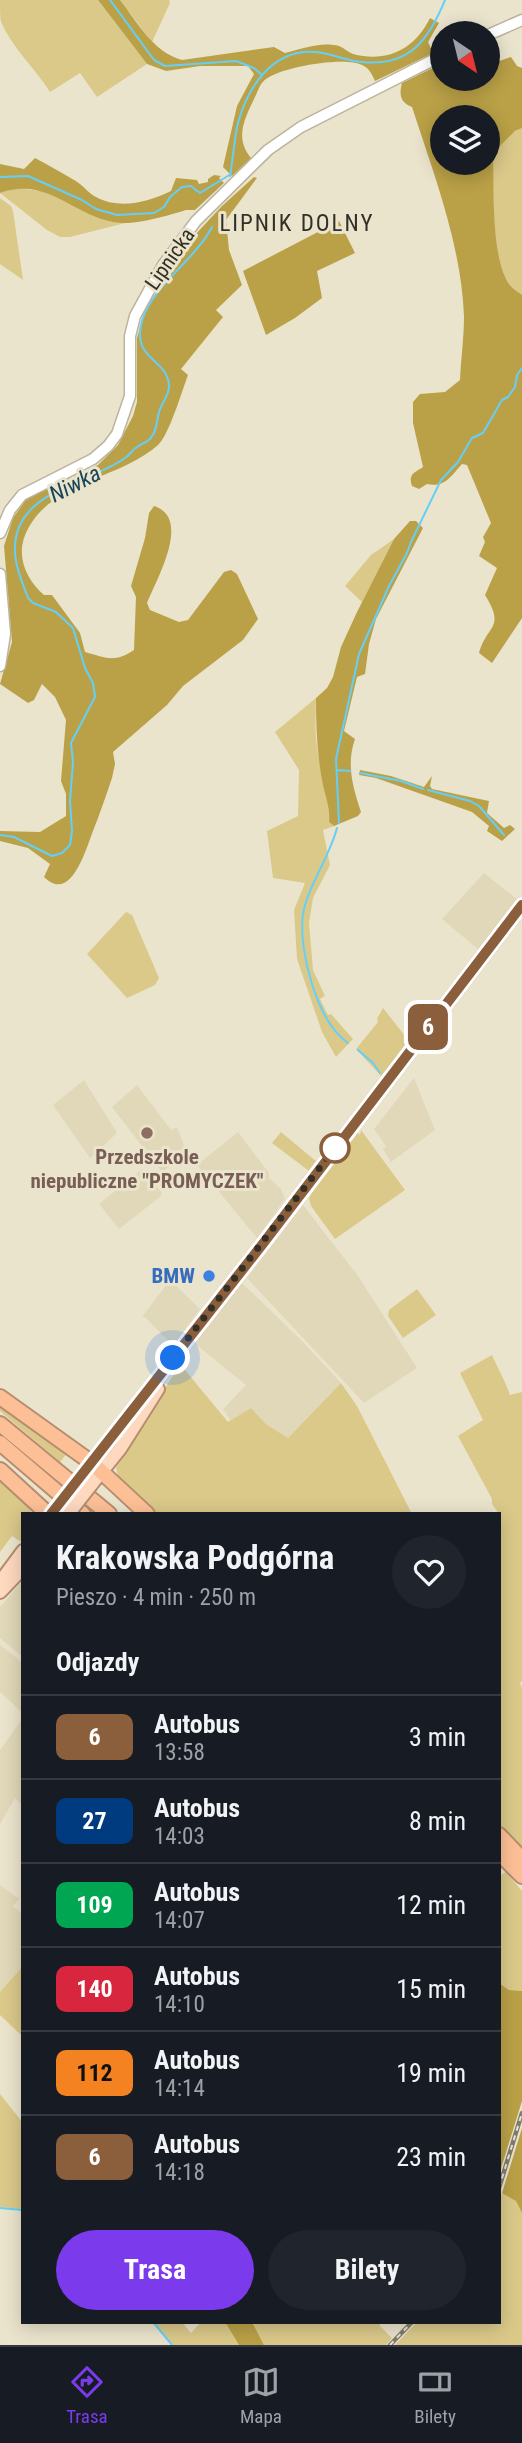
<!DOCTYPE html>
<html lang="pl">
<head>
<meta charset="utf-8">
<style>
  :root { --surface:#171b24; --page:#20242c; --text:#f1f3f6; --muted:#9ea1a6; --line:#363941; --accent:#7c3aed }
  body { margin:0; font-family:"Roboto Condensed",sans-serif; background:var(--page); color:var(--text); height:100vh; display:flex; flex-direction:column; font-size:26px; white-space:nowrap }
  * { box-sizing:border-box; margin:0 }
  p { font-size:23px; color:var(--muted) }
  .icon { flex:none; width:38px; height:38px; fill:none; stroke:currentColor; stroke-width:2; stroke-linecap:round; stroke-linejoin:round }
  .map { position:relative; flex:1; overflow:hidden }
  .sheet { position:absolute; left:21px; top:1512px; width:480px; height:812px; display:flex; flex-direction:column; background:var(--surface); border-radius:0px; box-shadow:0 4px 18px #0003 }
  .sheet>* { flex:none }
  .badge { padding:0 14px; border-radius:10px; font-size:24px; line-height:46px }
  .needle { width:46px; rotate:145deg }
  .tools { position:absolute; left:430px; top:21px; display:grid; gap:14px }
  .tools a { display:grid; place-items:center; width:70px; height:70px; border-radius:50%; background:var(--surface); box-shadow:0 4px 18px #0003; font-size:35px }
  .you { position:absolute; width:35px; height:35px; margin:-18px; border:5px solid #fff; border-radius:50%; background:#1a73e8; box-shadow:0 0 0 10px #1a73e833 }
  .map>.badge { position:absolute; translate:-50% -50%; box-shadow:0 0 0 4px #fff }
  h2 { padding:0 35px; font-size:26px; line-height:63px }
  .round { display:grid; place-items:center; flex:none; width:74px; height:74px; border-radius:37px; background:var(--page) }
  .head { display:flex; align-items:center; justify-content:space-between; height:119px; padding:0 35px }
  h1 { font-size:33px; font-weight:700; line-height:52px }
  .primary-button { display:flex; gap:14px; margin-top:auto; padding:14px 35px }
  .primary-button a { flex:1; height:80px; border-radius:42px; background:var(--accent); color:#fff; font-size:28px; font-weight:700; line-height:80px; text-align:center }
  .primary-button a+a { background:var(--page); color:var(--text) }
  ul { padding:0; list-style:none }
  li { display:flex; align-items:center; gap:21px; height:84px; padding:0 35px; border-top:2px solid var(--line) }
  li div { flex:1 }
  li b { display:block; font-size:26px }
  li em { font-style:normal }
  li .badge { min-width:77px; font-weight:700; text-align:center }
  .tabs { display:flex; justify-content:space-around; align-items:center; height:98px; border-top:2px solid var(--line); background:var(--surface); font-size:19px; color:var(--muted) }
  .tabs a { display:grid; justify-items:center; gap:4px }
  .tabs .active { color:var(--accent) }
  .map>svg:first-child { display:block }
  .built { fill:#e0d8b8 }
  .green { fill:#dbc98a }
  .forest { fill:#baa147; fill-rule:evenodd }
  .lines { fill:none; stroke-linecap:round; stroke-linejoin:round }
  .stream { stroke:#65cff8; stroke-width:2 }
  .minor-casing { stroke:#bbb49d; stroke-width:13 }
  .major-casing { stroke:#b68d6f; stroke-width:16 }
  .highway-casing { stroke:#b68d6f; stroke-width:18 }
  .minor { stroke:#fff; stroke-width:10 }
  .major { stroke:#fed9c0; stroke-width:12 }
  .highway { stroke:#fdc096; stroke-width:14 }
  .rail-casing { stroke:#817c6d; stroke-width:4.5 }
  .rail { stroke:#ebe4cd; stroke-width:2; stroke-dasharray:5; stroke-linecap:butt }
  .major-bridge-casing { stroke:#b68d6f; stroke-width:16; stroke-linecap:butt }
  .major-bridge { stroke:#fed9c0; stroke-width:12 }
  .line-casing { stroke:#fff; stroke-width:16 }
  .line { stroke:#8b5e3c; stroke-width:10 }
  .walk { stroke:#322f26; stroke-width:7; stroke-dasharray:0 12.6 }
  .education-dot { fill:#8d6e63; stroke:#ebe4cd; stroke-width:2.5 }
  .stop-dot { fill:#fff; stroke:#8b5e3c; stroke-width:3.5 }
  .shop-dot { fill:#3f7fe0; stroke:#ebe4cd; stroke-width:2.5 }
  .labels { text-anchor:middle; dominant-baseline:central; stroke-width:6; stroke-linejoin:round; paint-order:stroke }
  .street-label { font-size:21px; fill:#322f26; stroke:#ebe4cd }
  .education-label { font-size:21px; font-weight:bold; fill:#785e54; stroke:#ebe4cd }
  .shop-label { font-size:21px; font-weight:bold; fill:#366cbe; stroke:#ebe4cd; text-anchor:end }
  .neighbourhood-label { font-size:23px; letter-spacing:2px; fill:#322f26; stroke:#ebe4cd }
  .water-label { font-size:23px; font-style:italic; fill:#194758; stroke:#ebe4cd }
</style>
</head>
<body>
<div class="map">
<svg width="522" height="2345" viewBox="0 0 522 2345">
  <rect width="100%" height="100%" fill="#ebe4cd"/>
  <path class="built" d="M484 873 518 900 479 950 442 919Z
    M414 1078 435 1130 391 1162 383 1149 386 1146 374 1129Z
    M84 1080 117 1133 90 1158 53 1105Z
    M137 1085 171 1130 177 1127 187 1153 162 1172 112 1107Z
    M238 1132 269 1173V1178L281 1189 285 1199 257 1238 197 1165Z
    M142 1169 162 1193 160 1197 119 1229 99 1204Z
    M303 1205 358 1276 417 1368 364 1403 247 1278Z
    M170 1280 200 1309 173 1346 145 1317H142Z
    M242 1283 304 1343 341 1383 288 1438 266 1424 251 1408 231 1421 223 1409 246 1385 193 1342Z
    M20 1584 23 1586V1657L0 1638V1607Z
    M0 1645 23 1663V1713L0 1692Z
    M23 1718V1806L15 1798 0 1824V1750Z
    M0 1885 19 1899 13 1906 23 1915V1966L0 1992Z"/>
  <path class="green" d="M0 0H98L147 64 97 97 80 73 50 92C35 68 13 49 1 22 0 16 0 7 0 0Z
    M120 0H169L170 3 152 42Z
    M522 128V295C518 292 512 288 509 284 491 258 494 185 492 153L515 131Z
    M15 188 43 191 107 220 125 223 70 237H60L47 230 0 193Z
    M0 198 11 206 13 211 23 280 0 264Z
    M394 539 362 602 345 586 371 555Z
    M316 698C316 711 315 725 316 738 318 766 330 794 329 822L334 826 323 830 330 865 313 898 309 923 313 970 325 996 320 999 328 1015 331 1014 353 1039 336 1057 322 1032 297 959 294 910 305 883 273 878 267 831 298 816 299 770 275 732Z
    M126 912 132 915 159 978 155 985 127 998 87 954Z
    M383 1008 409 1041 382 1077 356 1049 378 1022 377 1019Z
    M361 1130 405 1190 335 1239 311 1206 309 1198 323 1176 346 1151 356 1131 360 1135Z
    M281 1132 317 1162 309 1171 272 1143Z
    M417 1289 436 1315 403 1338 388 1316 389 1310Z
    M492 1355C498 1369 505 1380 510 1395L522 1392V1681L520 1683 522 1688V1847L499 1824V1514L492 1504V1499L458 1436 483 1420 460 1373Z
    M180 1364 228 1422 251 1408 266 1424 288 1438 341 1383 357 1406 412 1514H157L119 1479 116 1468Z
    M0 1401 69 1451 60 1462 0 1411Z
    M0 1481 26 1504 33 1514H23V1538L20 1541 12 1536 0 1552Z
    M506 1872 522 1891V1991L509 1990 499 1983V1876Z
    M23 1966V2037L0 2015V1992Z
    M0 2094 23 2123V2209L0 2207Z
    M502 2193 516 2200 522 2213V2345H395L417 2322H499V2200Z
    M154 2322H182L191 2333 201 2322H225L239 2345H173Z
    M252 2322H380V2326L392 2338 386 2345H264Z"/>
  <path class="forest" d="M98 0H120C138 23 153 52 182 60L274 47 285 53C300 49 322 41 339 46 344 48 348 52 353 54 387 63 415 49 430 18L439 23 428 42 433 53 375 81C372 74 369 68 362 65 344 56 282 67 266 79 260 83 258 91 255 97 245 118 234 138 251 158L232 176 223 167 237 106 254 74 248 66H200L166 71 147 64Z
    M511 57 517 66 522 68V128L515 131 493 153C494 186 491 258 509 284 512 288 518 292 522 295V618L492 663 479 653C487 624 506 629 485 595L497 568 479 556 485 542 483 537 491 523 467 465 462 464C451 476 445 488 427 484L419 489 412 486C408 474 414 473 423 467L413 423V402L420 394 445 392 460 380C461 359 464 337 464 316 461 244 434 175 412 107 400 102 399 95 402 83L443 63V79H488V65ZM443 117H488V163H443Z
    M35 158C48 165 61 172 74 180 82 184 88 193 96 197 120 210 148 202 171 191L176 178 197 180 199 184 208 182V179L214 175 221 176 219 178 224 183 195 210H186C170 215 139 224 122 223 75 220 50 175 0 193V164L24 169Z
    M254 177 257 178 226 220 229 250 242 285 216 310 223 317 181 369 188 375C182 391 169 435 158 445 119 480 44 482 24 538 17 560 28 581 44 595H52L80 633 85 652C106 658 115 663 134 650L136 597 131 586 145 538 149 513 154 506C192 518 157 578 147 603L150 610 179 622 188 620 224 572 231 570 237 574 258 619 243 640 183 686 167 705 113 752 115 764 112 778C106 796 100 813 93 831 86 849 71 904 44 877L50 864 28 848 0 841V831L40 832 66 816V794L61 781 66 720 55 697 42 684 34 700 28 703 0 684 12 642 4 546 13 518 25 501 32 496 98 465 118 445 133 416 137 402V338L144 313 169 271 193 237 222 206Z
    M339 221 355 253 317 271 322 298 295 318 266 335 243 271Z
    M410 521H416L423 528 376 619 369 644 365 674 357 677 344 731 355 739C346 764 353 788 361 812L358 816 334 826 329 822C330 808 326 798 323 785 317 756 316 727 316 698L327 688 333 677 341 647 357 612 394 539Z
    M360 770 391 776 424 787 432 776 430 786 432 789 489 801 487 813 504 828 510 825 515 829 502 841 487 831 489 826 472 812 376 778 359 775Z
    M499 1983 509 1990 522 1991V2101L499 2175Z
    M522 2128V2213L516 2201 502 2193Z
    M225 2322H252L264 2345H239Z"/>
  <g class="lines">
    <path class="stream" d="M110 0 154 60 165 66 236 61 254 68 262 75
      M230 176C233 159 234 140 238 123 248 86 273 49 315 52 331 53 346 61 362 62 410 67 429 39 445 0
      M0 177 28 176 82 200 96 209 117 215 154 213 164 207 170 197 182 187 191 186 200 193 231 174
      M337 770 350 771
      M360 773 401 781 423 789
      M428 790 470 801 479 806 504 835
      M339 823 336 759 359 654 389 586 407 553 411 542 441 480 458 462 472 438 483 433 502 400 508 397 515 387 517 375 522 368
      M337 828C330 856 307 888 303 914 298 950 317 1022 348 1043
      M0 835 14 837 52 856 62 853 70 845 72 831 70 801 73 762 71 743 95 697 93 683 85 668 73 628 56 612 33 603 28 598C23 584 15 567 15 552 12 491 89 484 125 458 130 455 132 450 137 447 141 444 146 443 150 439 158 430 156 420 160 409 163 401 170 394 169 385 167 358 131 360 142 321 152 286 195 260 212 227
      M358 1050 373 1063 380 1073
      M0 2208 23 2210
      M153 2322 172 2345"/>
    <g class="minor-casing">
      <path id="minor" d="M488 35 522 20
        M0 533 10 510 22 495 93 459 108 446 117 434 130 396V336L135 316 163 265 196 221 268 150 301 127 443 55
        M0 574 5 634 0 666"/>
    </g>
    <g class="major-casing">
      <path id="major" d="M81 1476 265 1241 522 905
        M91 1485 120 1449 158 1389
        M0 1582 23 1551
        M0 1592 23 1568"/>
    </g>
    <g class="highway-casing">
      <path id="highway" d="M0 1397 92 1463 147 1514
        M0 1424 109 1514
        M0 1443 83 1514
        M0 1470 48 1514
        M499 1835 522 1859
        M499 1853 522 1876"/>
    </g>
    <use href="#minor" class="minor"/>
    <use href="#major" class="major"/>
    <use href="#highway" class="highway"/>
    <g class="rail-casing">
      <path id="rail" d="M499 2188 522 2113
        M390 2345 412 2322"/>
    </g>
    <use href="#rail" class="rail"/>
    <g class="major-bridge-casing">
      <path id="major-bridge" d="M60 1504 81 1476
        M69 1513 91 1485"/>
    </g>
    <use href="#major-bridge" class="major-bridge"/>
  </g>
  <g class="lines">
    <g class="line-casing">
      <path id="line" d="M51 1514 265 1241 522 905"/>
    </g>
    <use href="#line" class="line"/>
    <path class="walk" d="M173 1358 335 1148"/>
  </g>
  <circle class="education-dot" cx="147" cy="1133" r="7"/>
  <circle class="stop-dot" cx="335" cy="1148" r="14"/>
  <circle class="shop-dot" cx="209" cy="1276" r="7"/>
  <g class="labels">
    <g class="street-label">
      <text transform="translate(170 259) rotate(-55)">Lipnicka</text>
    </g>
    <g class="education-label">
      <text x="147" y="1157">Przedszkole<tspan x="147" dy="24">niepubliczne "PROMYCZEK"</tspan></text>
    </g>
    <g class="shop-label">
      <text x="195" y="1276">BMW</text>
    </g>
    <g class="neighbourhood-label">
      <text x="297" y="223">LIPNIK DOLNY</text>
    </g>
    <g class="water-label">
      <text transform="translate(75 484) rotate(-27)">Niwka</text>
    </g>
  </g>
</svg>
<div class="tools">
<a><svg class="needle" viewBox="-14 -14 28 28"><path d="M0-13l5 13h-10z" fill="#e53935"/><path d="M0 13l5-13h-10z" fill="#9ea1a6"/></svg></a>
<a><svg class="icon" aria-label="layers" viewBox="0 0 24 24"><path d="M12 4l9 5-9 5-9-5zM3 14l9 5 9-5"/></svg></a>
</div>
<div class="you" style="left:173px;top:1358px"></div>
<b class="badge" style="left:428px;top:1027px;background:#8b5e3c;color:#fff">6</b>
<section class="sheet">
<div class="head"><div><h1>Krakowska Podgórna</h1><p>Pieszo · 4 min · 250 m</p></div><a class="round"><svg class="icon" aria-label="heart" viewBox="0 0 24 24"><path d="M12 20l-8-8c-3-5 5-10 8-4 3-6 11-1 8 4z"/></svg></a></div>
<h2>Odjazdy</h2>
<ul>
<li><span class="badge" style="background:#8b5e3c;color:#fff">6</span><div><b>Autobus</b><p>13:58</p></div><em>3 min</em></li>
<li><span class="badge" style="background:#003b80;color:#fff">27</span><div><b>Autobus</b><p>14:03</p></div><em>8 min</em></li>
<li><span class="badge" style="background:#00a651;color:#fff">109</span><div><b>Autobus</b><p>14:07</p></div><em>12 min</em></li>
<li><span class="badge" style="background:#d7263d;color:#fff">140</span><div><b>Autobus</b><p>14:10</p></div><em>15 min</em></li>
<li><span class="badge" style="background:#f58220;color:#111">112</span><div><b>Autobus</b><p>14:14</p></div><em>19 min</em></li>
<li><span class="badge" style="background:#8b5e3c;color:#fff">6</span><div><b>Autobus</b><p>14:18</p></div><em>23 min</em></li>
</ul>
<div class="primary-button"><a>Trasa</a><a>Bilety</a></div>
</section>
</div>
<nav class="tabs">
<a class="active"><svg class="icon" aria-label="directions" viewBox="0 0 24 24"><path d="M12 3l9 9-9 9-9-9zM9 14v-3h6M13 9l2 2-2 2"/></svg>Trasa</a>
<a><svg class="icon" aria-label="map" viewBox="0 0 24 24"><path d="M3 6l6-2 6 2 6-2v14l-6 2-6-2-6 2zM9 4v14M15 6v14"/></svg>Mapa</a>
<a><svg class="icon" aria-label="tickets" viewBox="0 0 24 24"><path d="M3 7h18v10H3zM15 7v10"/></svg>Bilety</a>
</nav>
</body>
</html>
